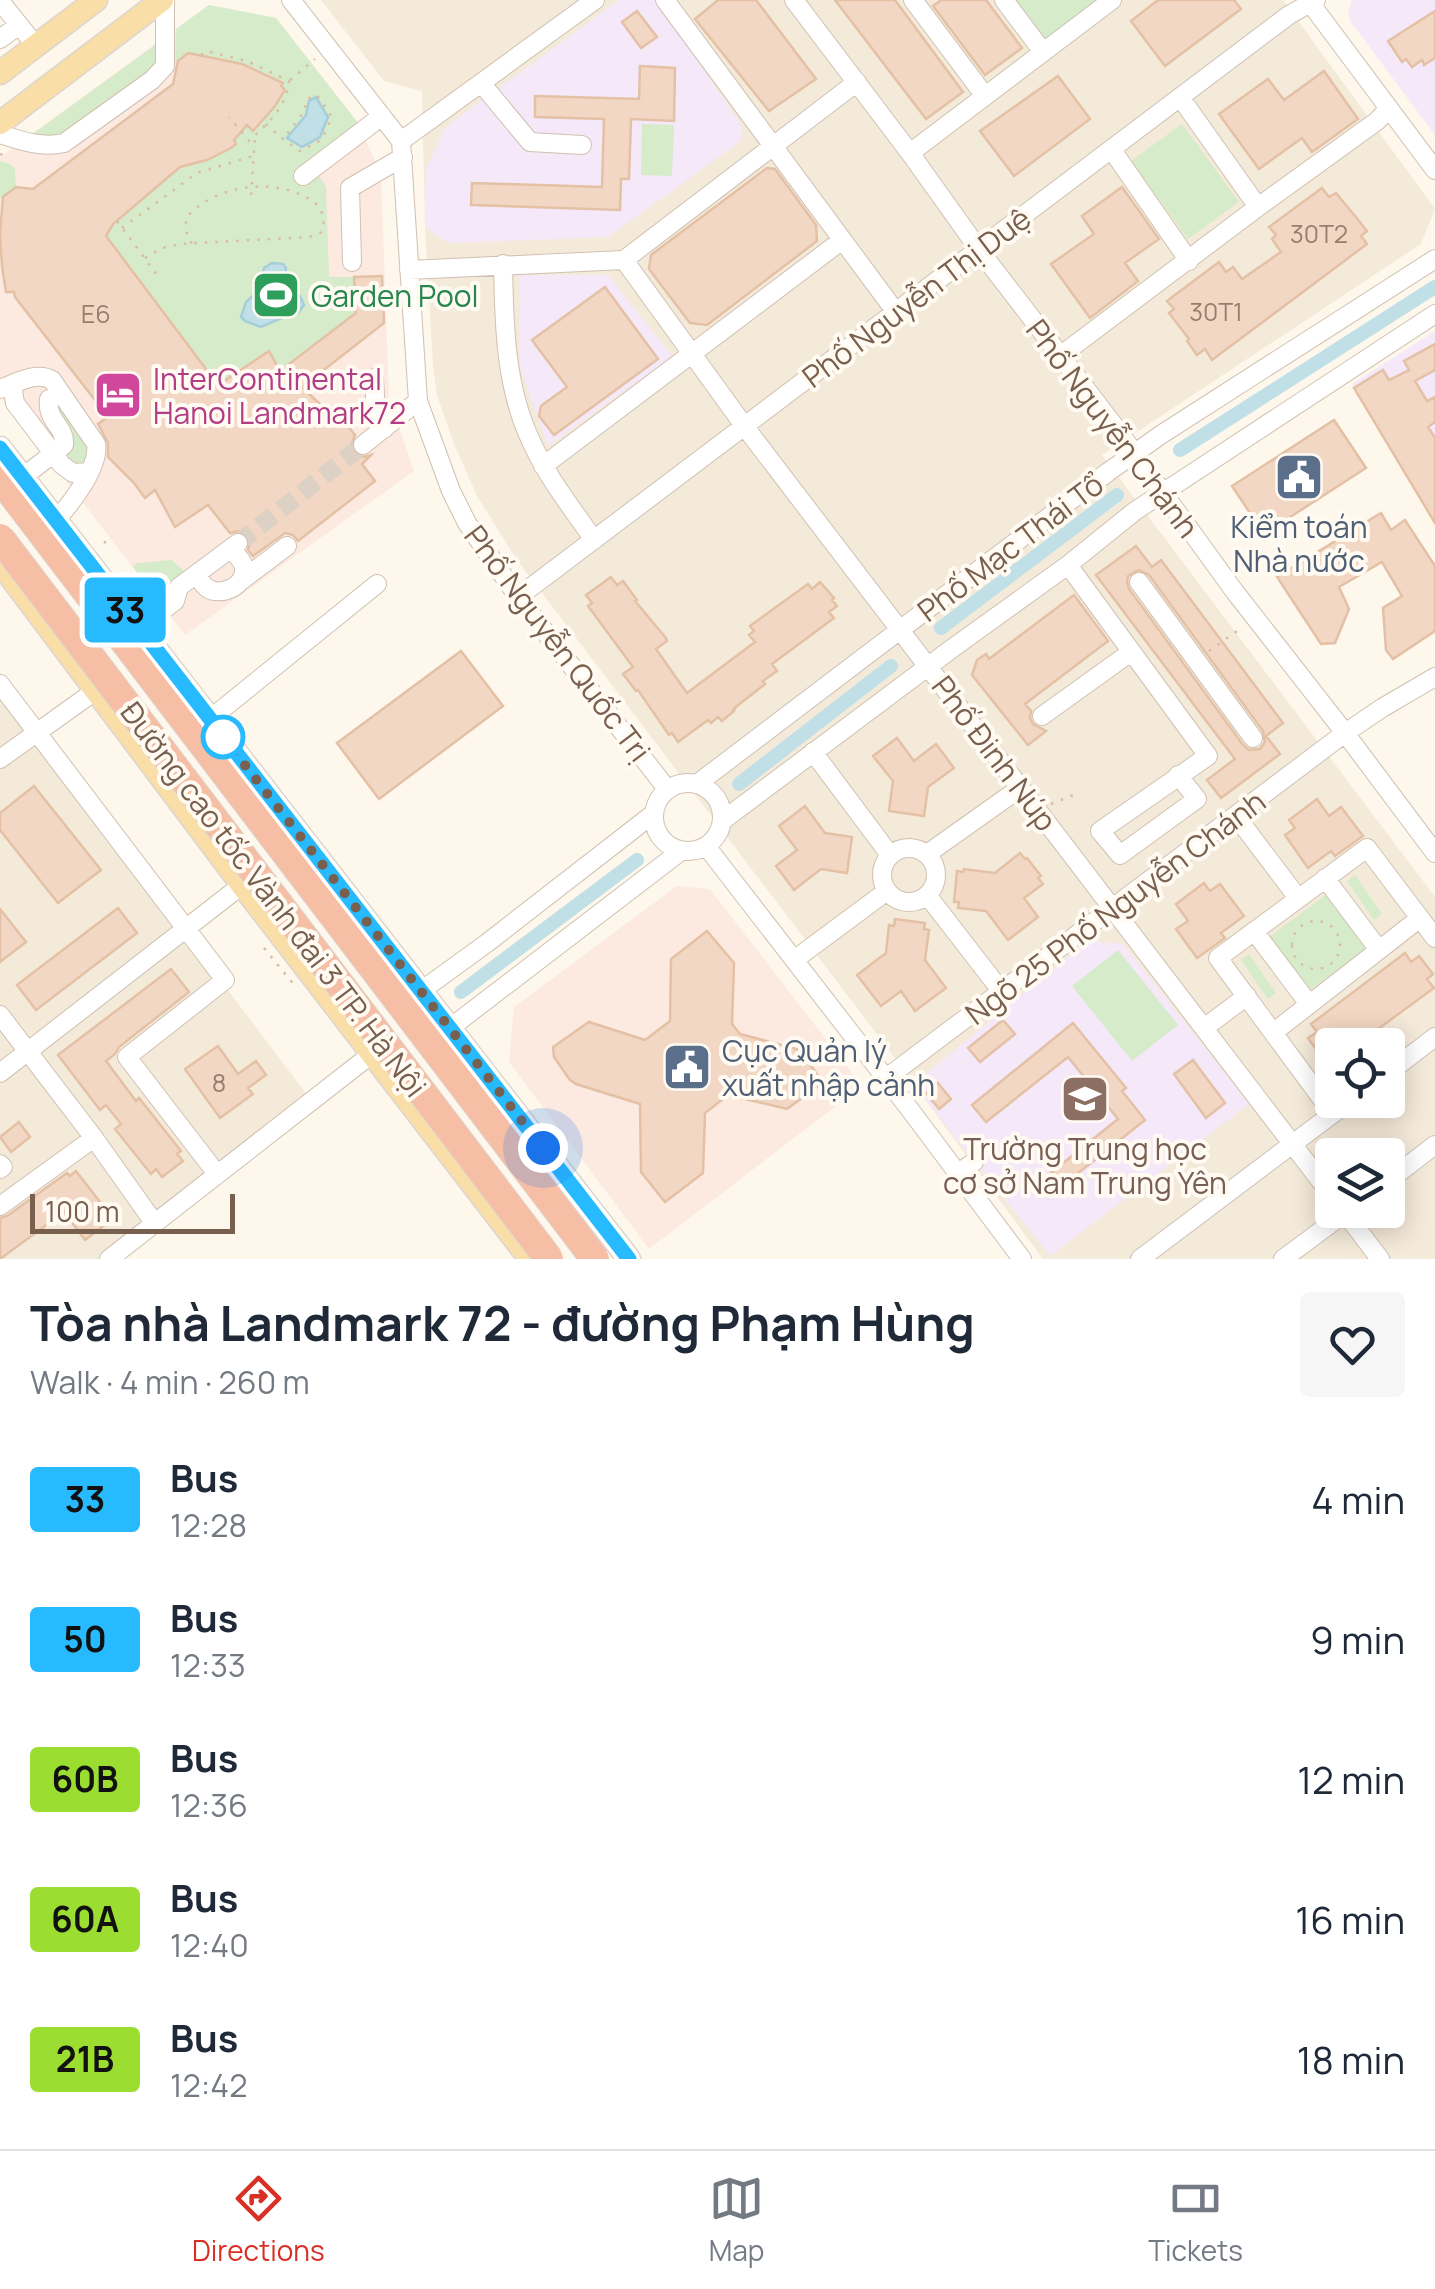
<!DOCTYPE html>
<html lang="en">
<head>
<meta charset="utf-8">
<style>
  :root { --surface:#fff; --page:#f6f6f7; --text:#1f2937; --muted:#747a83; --line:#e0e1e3; --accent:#d93025 }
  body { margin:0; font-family:Manrope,sans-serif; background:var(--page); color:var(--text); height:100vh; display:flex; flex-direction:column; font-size:38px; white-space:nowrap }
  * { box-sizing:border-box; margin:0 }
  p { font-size:32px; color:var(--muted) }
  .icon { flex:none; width:55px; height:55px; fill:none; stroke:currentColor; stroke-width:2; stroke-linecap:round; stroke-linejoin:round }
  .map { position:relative; height:1259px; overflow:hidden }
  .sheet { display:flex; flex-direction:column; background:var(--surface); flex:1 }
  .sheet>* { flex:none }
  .badge { padding:0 20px; border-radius:8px; font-size:35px; line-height:65px }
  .fabs { position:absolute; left:1315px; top:1028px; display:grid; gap:20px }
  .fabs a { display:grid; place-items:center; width:90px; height:90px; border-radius:10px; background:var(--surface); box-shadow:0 5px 25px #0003; font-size:50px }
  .scale { position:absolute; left:30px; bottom:25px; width:205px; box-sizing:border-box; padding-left:10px; border:5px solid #795f4e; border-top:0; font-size:28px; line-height:35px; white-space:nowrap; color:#795f4e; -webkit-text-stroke:8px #fffbf3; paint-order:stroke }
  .you { position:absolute; width:50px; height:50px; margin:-25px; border:8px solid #fff; border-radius:50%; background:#1a73e8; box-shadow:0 0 0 15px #1a73e833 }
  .map>.badge { position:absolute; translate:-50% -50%; box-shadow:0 0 0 5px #fff }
  .round { display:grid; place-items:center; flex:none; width:105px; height:105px; border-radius:10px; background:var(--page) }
  .summary { display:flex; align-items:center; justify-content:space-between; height:170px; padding:0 30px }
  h1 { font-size:48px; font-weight:700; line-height:75px }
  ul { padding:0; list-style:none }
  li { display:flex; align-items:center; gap:30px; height:140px; padding:0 30px }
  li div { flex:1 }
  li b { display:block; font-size:38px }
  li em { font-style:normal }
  li .badge { min-width:110px; font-weight:700; text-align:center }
  .dock { display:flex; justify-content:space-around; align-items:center; height:140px; border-top:2px solid var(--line); background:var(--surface); font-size:28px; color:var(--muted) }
  .dock a { display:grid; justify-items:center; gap:5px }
  .dock .current { color:var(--accent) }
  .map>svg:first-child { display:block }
  .residential { fill:#f4eada; fill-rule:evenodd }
  .commercial { fill:#fceae1 }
  .education { fill:#f4e8f9 }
  .green { fill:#d6ebca }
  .water { fill:#c0dfe7; stroke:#a6ced9; stroke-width:2.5 }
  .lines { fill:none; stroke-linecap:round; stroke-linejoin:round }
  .canal { stroke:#c0dfe7; stroke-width:14 }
  .building { fill:#f2d8c4; stroke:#e4c0a5; stroke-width:2.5; fill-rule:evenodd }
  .minor-tunnel { stroke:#dcd1c4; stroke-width:18; stroke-dasharray:18 9; stroke-linecap:butt }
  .minor-casing { stroke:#d0c0b1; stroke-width:20 }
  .major-casing { stroke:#dcd5d1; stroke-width:25 }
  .path { stroke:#d8bca6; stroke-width:2.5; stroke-dasharray:2.5 8; stroke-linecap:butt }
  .minor { stroke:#fff; stroke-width:18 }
  .major { stroke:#f9dea7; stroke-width:22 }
  .highway-bridge-casing { stroke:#dcd5d1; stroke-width:30; stroke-linecap:butt }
  .highway-bridge { stroke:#f5bea5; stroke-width:28 }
  .line-casing { stroke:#fff; stroke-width:22 }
  .line { stroke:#27baff; stroke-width:15 }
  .walk { stroke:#795f4e; stroke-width:10; stroke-dasharray:0 18 }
  .stop-dot { fill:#fff; stroke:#27baff; stroke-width:5 }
  .labels { text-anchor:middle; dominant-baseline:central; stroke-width:8; stroke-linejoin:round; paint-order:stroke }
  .number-label { font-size:25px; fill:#977d6c }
  .leisure-label { font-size:30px; fill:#27864d; stroke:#fffbf3; text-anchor:start }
  .street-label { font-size:30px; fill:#795f4e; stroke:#fffbf3 }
  .hotel-label { font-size:30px; fill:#b23c85; stroke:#fffbf3; text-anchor:start }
  .service-label { font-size:30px; fill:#4e5e75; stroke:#fffbf3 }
  .education-label { font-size:30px; fill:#785e54; stroke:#fffbf3 }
</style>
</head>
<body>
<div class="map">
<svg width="1435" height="1259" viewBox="0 0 1435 1259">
  <rect width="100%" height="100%" fill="#fdf7ec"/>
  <path class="residential" d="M321 0H1283L1435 209 1421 244 1102 455 1435 897V1259H1043L879 1037 517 560 477 496 454 444 437 395 433 365 425 227 422 91 384 81ZM1332 1045H1388V1100H1332ZM1332 1155H1388V1210H1332Z
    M0 689 311 1100 102 1259H0Z"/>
  <path class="commercial" d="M209 5 276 18 357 121 381 174 389 399 414 471 185 635 0 395V157Z
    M677 886 710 889 862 1086 649 1249 509 1062 514 1007Z"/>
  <path class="education" d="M619 0H656L742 126 741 141 608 237 448 243 425 227V172L444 128Z
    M1352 0H1435V135L1351 22 1348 13Z
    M520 275H608L672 356 548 446 519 364Z
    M1435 331V523L1352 384Z
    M1088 941 1123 944 1249 1104 1050 1256 920 1093 923 1076Z"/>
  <path class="green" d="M1010 0H1099L1044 41Z
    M209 5 276 18 358 123 292 173 302 187 319 176 326 187 329 277H354L356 313 280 370 269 352 218 385 106 236 113 224 187 161 207 160 236 144 232 137 247 125 254 131 275 106 285 90 281 86 283 82C252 66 222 58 188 53L175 63 176 29Z
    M159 42 156 65 61 135 55 137 30 136Z
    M642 124 674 125 672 176 641 175Z
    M1182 124 1239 202 1188 239 1131 161Z
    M0 161 10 164 15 169 16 187 0 199Z
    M55 399 89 444 90 455 81 468 68 467Z
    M172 560 184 571V575L156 597 133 567 137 563Z
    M1355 875 1382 914 1374 920 1347 881Z
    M1326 895 1367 949 1307 992 1268 938Z
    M1118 950 1178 1025 1132 1061 1072 986Z
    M1249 954 1276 993 1268 999 1241 960Z"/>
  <path class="water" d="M316 97 328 117 320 137 302 147 287 138 306 115 309 101Z
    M272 263 283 264 286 268 284 288 289 294 300 296 304 305 298 313 291 314 285 311 282 318 261 327 245 321 241 317 246 302 257 292 261 284 264 268Z"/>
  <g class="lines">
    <path class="canal" d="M1180 450 1435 287
      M941 628 1117 495
      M739 784 891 666
      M461 992 637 860"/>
  </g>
  <path class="building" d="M718 0H756L816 79 769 111 695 19Z
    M835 0H895L963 92 926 119Z
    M941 0H986L1022 48 985 75 933 6Z
    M1158 0H1234L1241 9 1165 66 1131 21Z
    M637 11 657 37 641 48 622 22Z
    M1435 11V58L1424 65 1422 60 1412 67 1406 59 1402 62 1388 41Z
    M188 53 242 64 283 83 281 86 285 90 275 106 253 131 247 125 234 140 236 144 231 148 207 160 180 167 113 224 106 236 218 385 269 351 280 371 356 313 354 277 382 276 384 323 302 387 327 411 332 407 355 435 351 446 354 453 364 457 371 455 362 464 375 481 298 541 293 535 285 533 253 556 248 550 250 543 247 535 238 531 230 533 208 505 175 527 155 490 145 498 134 483 108 457V443L98 424 108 417 15 297 14 292H6L2 266 0 233 3 197 16 187 33 189 173 84 178 61Z
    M640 66 675 68 674 121 631 119 629 179H621L620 210 471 205 472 183 602 187 604 119 535 117V96L639 99Z
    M1324 71 1358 119 1312 152 1302 138 1259 169 1219 114 1268 79 1284 100Z
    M1058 76 1090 119 1014 176 980 131Z
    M767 168 775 169 816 225 817 241 707 325 690 323 649 269 651 255Z
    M1122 187 1159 239 1125 263 1138 281 1090 318 1051 264 1094 234 1082 216Z
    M1322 188 1329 197 1336 193 1355 216 1367 231 1361 236 1367 244 1212 360 1205 349 1197 355 1187 341 1189 339 1169 313 1174 309 1167 301 1219 262 1226 272 1233 267 1242 279 1281 252 1272 239 1276 235 1269 227Z
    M605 287 658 359 554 435 539 416 541 406 567 387 532 340Z
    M1435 344V370L1415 381 1427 401 1435 397V422L1428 427 1435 438V523L1354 388 1383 370 1389 380 1409 370 1404 361Z
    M1334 420 1366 468 1264 534 1232 486Z
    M1381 513 1391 530 1405 520 1435 566V631L1393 659 1386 650 1383 608 1402 596 1382 562 1339 587 1349 609 1335 643 1321 644 1277 577Z
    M1136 546 1152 567 1161 560 1283 723 1266 736 1280 754 1221 798 1207 780 1235 759 1096 575ZM1139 570 1149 575 1263 731 1265 742 1260 749 1249 750 1243 745 1129 589 1127 582 1128 576Z
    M611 577 617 585 623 581 637 600 635 601 666 638 667 641 656 649 687 693 755 642 749 635 754 631 750 626 808 584 812 589 820 582 834 598 832 600 837 606 829 612 834 618 772 664 777 671 763 681 765 684 737 706 733 710 734 711 722 721 718 717 711 723 708 720 678 742 672 733 669 735 638 690 636 691 623 674 633 667 588 606 592 603 586 595Z
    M1074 595 1108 641 1025 704 1031 711 1030 718 1033 724 1046 731 1028 745 972 675 977 660 986 654 989 659Z
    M461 651 503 706 379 799 337 743Z
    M897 738 914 761 936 744 954 768 928 787 924 816 889 811 893 781 873 756Z
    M34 786 101 870 58 903 0 830V813Z
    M1317 799 1329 816 1341 807 1363 836 1335 856 1331 851 1308 868 1285 835 1295 828 1289 820Z
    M805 806 825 833 852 837 847 873 821 869 794 890 776 866 797 850 779 826Z
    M1020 853 1025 859 1027 858 1041 876 1038 878 1043 884 1024 898 1038 917 1008 940 986 911 958 908 959 902H954L957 871 963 872 964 869 995 873Z
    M1204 883 1210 891 1220 884 1244 916 1221 933 1225 938 1197 958 1176 929 1188 921 1176 904Z
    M118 908 137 933 36 1010 17 985Z
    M0 909 26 942 0 962Z
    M895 919 925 923 924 929 929 930 925 960 946 988 915 1011 901 991 881 1006 857 975 886 953 889 925 894 926Z
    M707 931 734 963 732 1024 740 1034 800 1050 822 1081 820 1085 787 1109 728 1095 705 1113 703 1173 665 1202 641 1172 640 1104 576 1084 570 1080 554 1057 553 1047 589 1022 645 1040 670 1021 671 959Z
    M1405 953 1411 962 1419 956 1433 974 1427 979 1434 988 1356 1045H1332L1321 1056 1308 1038 1317 1032 1311 1024Z
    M171 969 189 992 119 1047 115 1054 106 1061 136 1101 139 1098 181 1151 177 1154 183 1161 162 1177 156 1169 151 1174 115 1129 121 1124 106 1105 100 1110 58 1055Z
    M1003 1020 1015 1034 980 1062 968 1048Z
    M1073 1023 1126 1088 1122 1091 1145 1120 1048 1197 1037 1184 1118 1119 1068 1057 986 1122 972 1105Z
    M218 1046 238 1074 256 1061 266 1075 248 1088 253 1094 220 1118 185 1069Z
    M1193 1060 1225 1103 1206 1118 1174 1074Z
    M938 1083 951 1099 939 1109 926 1093Z
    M19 1122 30 1137 11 1152 0 1137Z
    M76 1171 107 1211 100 1216 106 1224 85 1240 64 1212 0 1259V1218L7 1216 67 1173 70 1176Z"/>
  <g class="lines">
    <path class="minor-tunnel" d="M238 543 363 445"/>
    <g class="minor-casing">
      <path id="minor" d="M291 0 401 141 418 401 451 491 467 523 518 597 667 789
        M665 0 895 311
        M794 0 910 153 980 251 1119 432 1235 592 1345 733 1435 853
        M913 0 985 96
        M1004 0 1043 52
        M1308 0 1435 170
        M0 1 36 46
        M0 39 19 25
        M857 82 624 260 745 427 1332 1196
        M481 83 530 142 582 145
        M0 134C22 141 41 148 64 143L152 80 165 66V0
        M401 141 595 0
        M1112 150 1189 261
        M910 153 1112 0
        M303 176 382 116
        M1258 207 1377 121 1389 108
        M352 262 350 188 403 157
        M503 264C504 323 505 387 531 441 547 477 572 508 594 540
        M409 270 624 260
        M1060 356 1258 207 1180 97
        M374 378 376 417 384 429
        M12 385 15 403 62 465 73 473 89 472
        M0 389C16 383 36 371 52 380L96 444C100 466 72 502 57 519
        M363 445 418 401
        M543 466 841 241
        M23 477 64 445C66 426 46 422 49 399
        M1068 565 1208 756 1100 831 1120 855 1197 799 1178 775
        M196 575C200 579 202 584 207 588 220 597 245 587 244 569 244 561 236 555 231 549
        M242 580 287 546
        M1139 582 1253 738
        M518 597 1289 15 1316 0
        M139 628 175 601 179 587 238 543
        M0 684 225 980 127 1057 217 1174
        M1042 716 1131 652
        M210 719 377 584
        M813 752 890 855
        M0 759 95 691
        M654 817a34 34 0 1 1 68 0a34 34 0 1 1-68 0Z
        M697 784 1108 472 1162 434 1435 259
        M1236 816 1298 898
        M722 821 950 650 1068 565 1135 511 1435 314
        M706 846 908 1107 1022 1259
        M882 875a27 27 0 1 1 54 0a27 27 0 1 1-54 0Z
        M927 854 1020 788
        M1325 878 1379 950
        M927 895 1002 992
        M1254 931 1309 1004
        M794 960 887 891
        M421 991 487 943 653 814
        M0 1015 94 1138 155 1224
        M450 1028 681 851
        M1204 1028 1247 996
        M1274 1032 1420 918
        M0 1073 242 885
        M1388 1073 1435 1037
        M885 1079 1345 733 1382 708 1435 677
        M1333 1114 1218 958 1367 848 1435 938
        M0 1164 3 1167 0 1169
        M957 1174 974 1162
        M1388 1181 1435 1145
        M0 1206 94 1138
        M1343 1210 1380 1259
        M109 1259 373 1053
        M1140 1259 1351 1100
        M1283 1259 1349 1210"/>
    </g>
    <g class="major-casing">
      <path id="major" d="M0 73 96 0
        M0 123 162 0
        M0 448 629 1259
        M0 563 242 885 530 1259"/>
    </g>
    <path class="path" d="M201 55 206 51 247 61 289 81C287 107 267 124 249 141L229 117
      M290 80 315 59
      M266 124 283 139 300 151 318 142 323 137 332 117 317 95 307 99 304 112 283 139
      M0 154 3 155
      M251 195 255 137
      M117 221 160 279
      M122 228 197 173 253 156
      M145 258 162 248 180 244 308 237C312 236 320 235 322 231 326 223 322 207 315 203 279 176 216 183 186 218V231L192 244
      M104 543 110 538
      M1209 651 1240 629
      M1051 804 1073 795
      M1292 945a24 24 0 1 1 48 0a24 24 0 1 1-48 0Z
      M264 948 295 986"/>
    <use href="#minor" class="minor"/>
    <use href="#major" class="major"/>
    <g class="highway-bridge-casing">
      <path id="highway-bridge" d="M0 478 595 1259
        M0 538 549 1259"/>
    </g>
    <use href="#highway-bridge" class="highway-bridge"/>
  </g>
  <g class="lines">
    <g class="line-casing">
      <path id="line" d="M0 448 629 1259"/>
    </g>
    <use href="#line" class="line"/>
    <path class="walk" d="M223 737 543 1148"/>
  </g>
  <defs>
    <g id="stadium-square" transform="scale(2.5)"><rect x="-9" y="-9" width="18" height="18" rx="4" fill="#2e9e5b" stroke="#fffbf3"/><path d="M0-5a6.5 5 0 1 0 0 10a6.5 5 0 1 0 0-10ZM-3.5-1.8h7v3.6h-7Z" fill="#fff"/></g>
    <g id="hotel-square" transform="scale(2.5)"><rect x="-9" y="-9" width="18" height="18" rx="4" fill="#d1479c" stroke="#fffbf3"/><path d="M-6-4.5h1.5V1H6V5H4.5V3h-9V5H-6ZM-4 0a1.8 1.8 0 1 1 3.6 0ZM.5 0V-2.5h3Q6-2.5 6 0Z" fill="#fff"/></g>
    <g id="civic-square" transform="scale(2.5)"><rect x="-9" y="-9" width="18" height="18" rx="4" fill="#5c6f8a" stroke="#fffbf3"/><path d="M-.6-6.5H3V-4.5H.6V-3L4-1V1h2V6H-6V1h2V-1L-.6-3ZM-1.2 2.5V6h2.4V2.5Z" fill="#fff"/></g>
    <g id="school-square" transform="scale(2.5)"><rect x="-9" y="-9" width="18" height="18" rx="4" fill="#8d6e63" stroke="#fffbf3"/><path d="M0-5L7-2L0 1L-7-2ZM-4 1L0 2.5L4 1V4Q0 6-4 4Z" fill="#fff"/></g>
  </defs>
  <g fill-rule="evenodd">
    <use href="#stadium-square" x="276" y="295"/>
    <use href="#hotel-square" x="118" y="395"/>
    <use href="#civic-square" x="1299" y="477"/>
    <use href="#civic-square" x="687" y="1067"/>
    <use href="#school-square" x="1085" y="1099"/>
  </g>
  <circle class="stop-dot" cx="223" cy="737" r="20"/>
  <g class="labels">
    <g class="number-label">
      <text x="1319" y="233">30T2</text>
      <text x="1216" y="311">30T1</text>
      <text x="96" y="313">E6</text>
      <text x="219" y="1082">8</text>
    </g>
    <g class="leisure-label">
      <text x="311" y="295">Garden Pool</text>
    </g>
    <g class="street-label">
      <text transform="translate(916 297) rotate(-37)">Phố Nguyễn Thị Duệ</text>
      <text transform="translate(1113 428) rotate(53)">Phố Nguyễn Chánh</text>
      <text transform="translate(1010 547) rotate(-37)">Phố Mạc Thái Tổ</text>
      <text transform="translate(558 643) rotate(53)">Phố Nguyễn Quốc Trị</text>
      <text transform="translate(995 753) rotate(53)">Phố Đinh Núp</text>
      <text transform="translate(274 899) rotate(53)">Đường cao tốc Vành đai 3 TP. Hà Nội</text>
      <text transform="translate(1115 907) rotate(-37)">Ngõ 25 Phố Nguyễn Chánh</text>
    </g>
    <g class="hotel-label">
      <text x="153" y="378">InterContinental<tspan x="153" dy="34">Hanoi Landmark72</tspan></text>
    </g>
    <g class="service-label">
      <text x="1299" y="526">Kiểm toán<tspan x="1299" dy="34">Nhà nước</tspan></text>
      <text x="722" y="1050" text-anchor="start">Cục Quản lý<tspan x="722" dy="34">xuất nhập cảnh</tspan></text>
    </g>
    <g class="education-label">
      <text x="1085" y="1148">Trường Trung học<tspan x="1085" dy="34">cơ sở Nam Trung Yên</tspan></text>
    </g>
  </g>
</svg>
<div class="fabs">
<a><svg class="icon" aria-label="locate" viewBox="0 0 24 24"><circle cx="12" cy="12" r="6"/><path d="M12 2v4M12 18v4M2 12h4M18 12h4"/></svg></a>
<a><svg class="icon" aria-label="layers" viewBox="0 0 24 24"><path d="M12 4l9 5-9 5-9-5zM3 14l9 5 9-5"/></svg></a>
</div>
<div class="scale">100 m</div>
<div class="you" style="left:543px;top:1148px"></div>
<b class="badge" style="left:125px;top:610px;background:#27baff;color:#111">33</b>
</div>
<section class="sheet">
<div class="summary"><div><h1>Tòa nhà Landmark 72 - đường Phạm Hùng</h1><p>Walk · 4 min · 260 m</p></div><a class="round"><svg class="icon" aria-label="heart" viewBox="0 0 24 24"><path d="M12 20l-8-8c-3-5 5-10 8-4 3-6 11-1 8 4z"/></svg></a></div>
<ul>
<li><span class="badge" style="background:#27baff;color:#111">33</span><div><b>Bus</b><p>12:28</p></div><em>4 min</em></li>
<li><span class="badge" style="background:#27baff;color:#111">50</span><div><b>Bus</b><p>12:33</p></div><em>9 min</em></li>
<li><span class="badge" style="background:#9cdd31;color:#111">60B</span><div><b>Bus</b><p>12:36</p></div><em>12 min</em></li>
<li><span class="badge" style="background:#9cdd31;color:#111">60A</span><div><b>Bus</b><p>12:40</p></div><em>16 min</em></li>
<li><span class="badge" style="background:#9cdd31;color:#111">21B</span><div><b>Bus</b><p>12:42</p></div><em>18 min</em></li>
</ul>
</section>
<nav class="dock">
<a class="current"><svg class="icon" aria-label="directions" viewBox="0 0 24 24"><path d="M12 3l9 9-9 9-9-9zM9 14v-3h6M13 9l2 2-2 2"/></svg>Directions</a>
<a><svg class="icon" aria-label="map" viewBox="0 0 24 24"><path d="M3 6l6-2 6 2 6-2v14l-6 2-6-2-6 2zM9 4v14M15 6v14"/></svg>Map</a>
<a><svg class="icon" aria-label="tickets" viewBox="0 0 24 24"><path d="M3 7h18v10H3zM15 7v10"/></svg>Tickets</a>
</nav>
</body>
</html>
